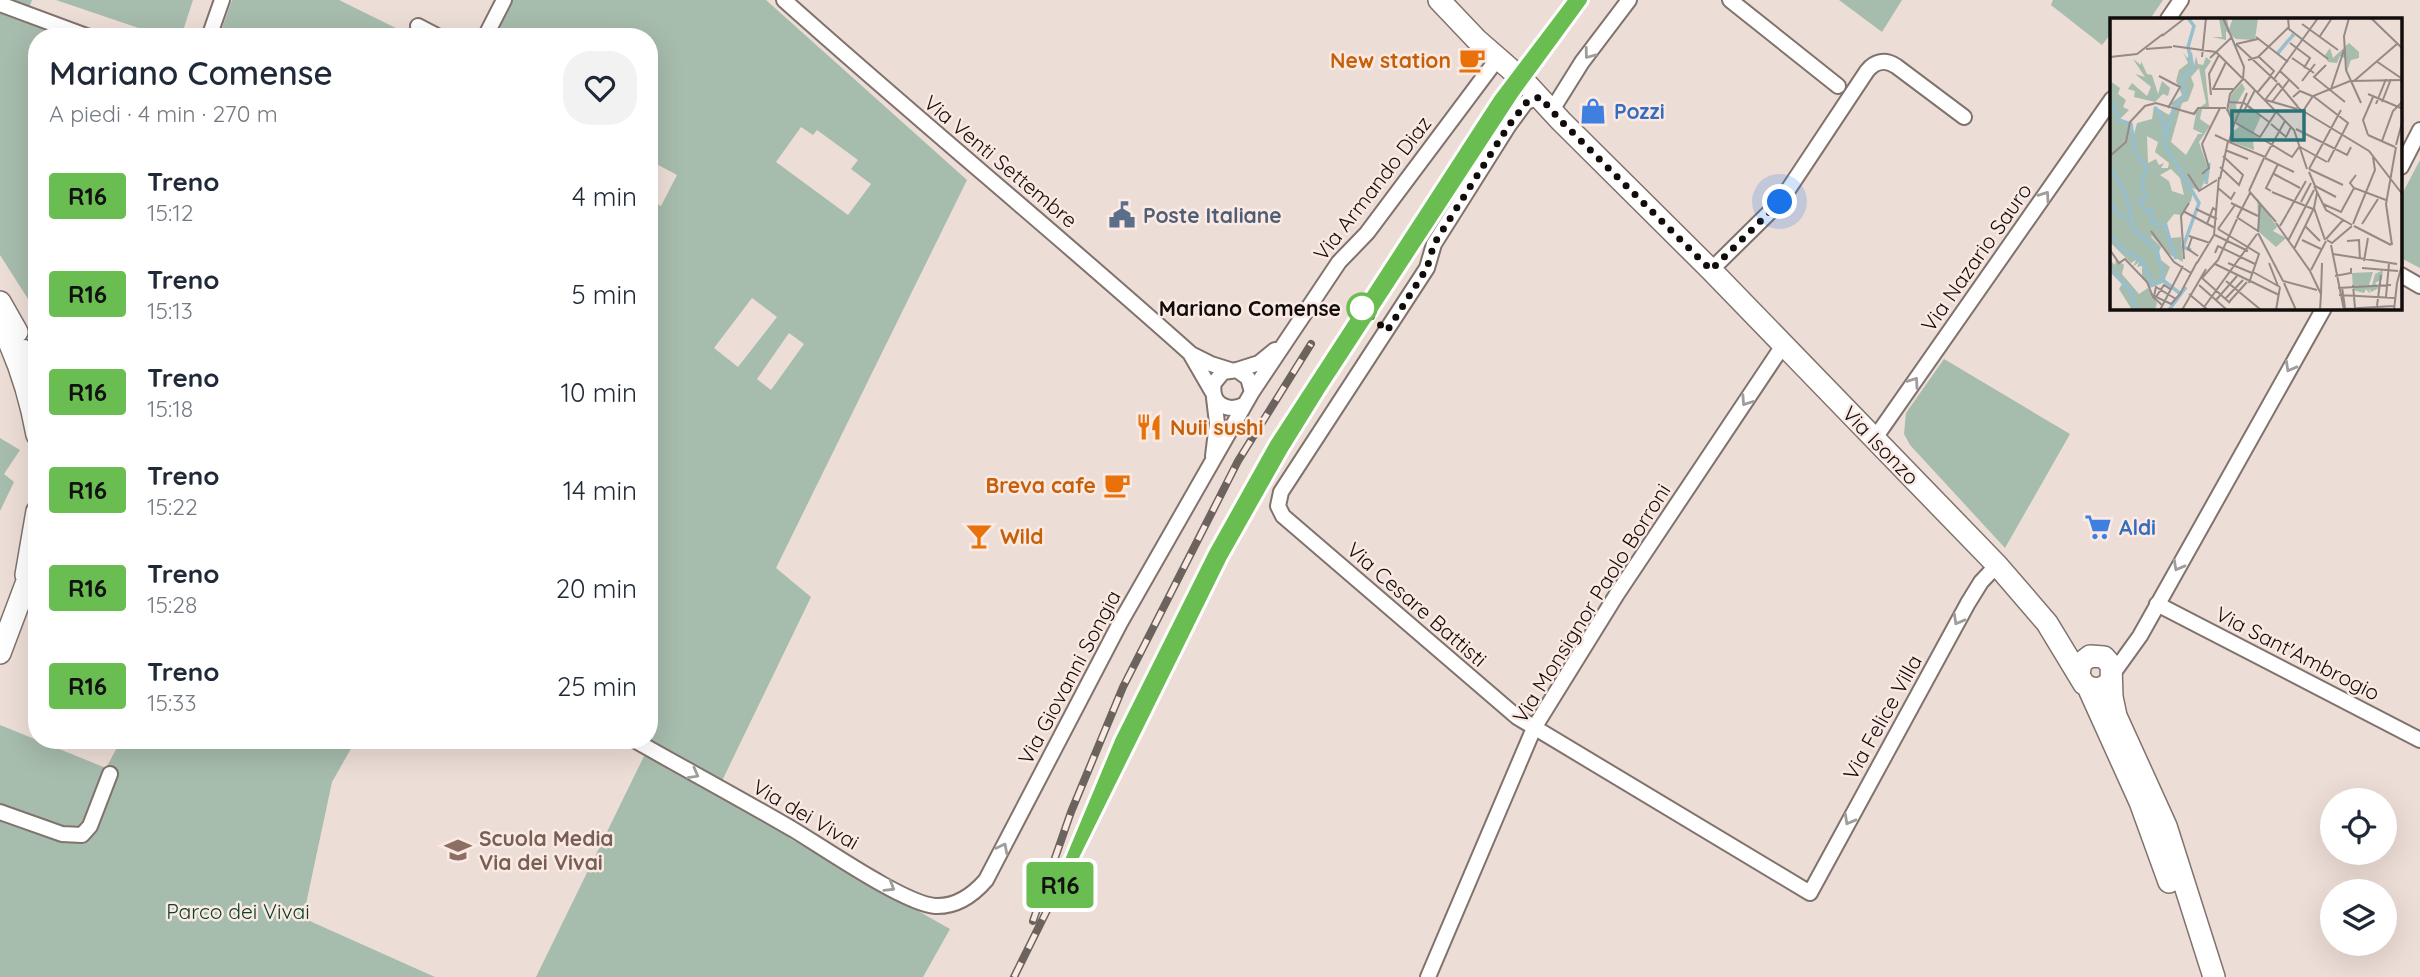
<!DOCTYPE html>
<html lang="it">
<head>
<meta charset="utf-8">
<style>
  :root { --surface:#fff; --page:#f2f2f3; --text:#1f2937; --muted:#747a83 }
  body { margin:0; font-family:Quicksand,sans-serif; background:var(--page); color:var(--text); height:100vh; display:flex; flex-direction:column; font-size:26px; white-space:nowrap }
  * { box-sizing:border-box; margin:0 }
  p { font-size:23px; color:var(--muted) }
  .icon { flex:none; width:38px; height:38px; fill:none; stroke:currentColor; stroke-width:2; stroke-linecap:round; stroke-linejoin:round }
  .map { position:relative; flex:1; overflow:hidden }
  .side { position:absolute; left:28px; top:28px; width:630px; height:721px; display:flex; flex-direction:column; background:var(--surface); border-radius:28px; box-shadow:0 7px 28px #0002 }
  .side>* { flex:none }
  .badge { padding:0 14px; border-radius:5px; font-size:24px; line-height:46px }
  .tools { position:absolute; left:2320px; top:788px; display:grid; gap:14px }
  .tools a { display:grid; place-items:center; width:77px; height:77px; border-radius:50%; background:var(--surface); box-shadow:0 7px 28px #0002; font-size:35px }
  .you { position:absolute; width:35px; height:35px; margin:-18px; border:5px solid #fff; border-radius:50%; background:#1a73e8; box-shadow:0 0 0 10px #1a73e833 }
  .map>.badge { position:absolute; translate:-50% -50%; box-shadow:0 0 0 4px #fff }
  .round { display:grid; place-items:center; flex:none; width:74px; height:74px; border-radius:28px; background:var(--page) }
  .headline { display:flex; align-items:center; justify-content:space-between; height:119px; padding:0 21px }
  h1 { font-size:33px; font-weight:600; line-height:52px }
  ul { padding:0; list-style:none }
  li { display:flex; align-items:center; gap:21px; height:98px; padding:0 21px }
  li div { flex:1 }
  li b { display:block; font-size:26px }
  li em { font-style:normal }
  li .badge { min-width:77px; font-weight:700; text-align:center }
  .map>svg:first-child { display:block }
  .green { fill:#a6bcac; fill-rule:evenodd }
  .lines { fill:none; stroke-linecap:round; stroke-linejoin:round }
  .street-casing { stroke:#80726d; stroke-width:18 }
  .secondary-casing { stroke:#80726d; stroke-width:24 }
  .street { stroke:#fff; stroke-width:14 }
  .secondary { stroke:#fff; stroke-width:21 }
  .rail-casing { stroke:#6c635f; stroke-width:8 }
  .rail { stroke:#fbeae4; stroke-width:5; stroke-dasharray:16; stroke-linecap:butt }
  .oneway { stroke:#a09e9d }
  .line-casing { stroke:#fff; stroke-width:16 }
  .line { stroke:#69bd51; stroke-width:10 }
  .walk { stroke:#120d0b; stroke-width:7; stroke-dasharray:0 12.6 }
  .stop-dot { fill:#fff; stroke:#69bd51; stroke-width:3.5 }
  .labels { text-anchor:middle; dominant-baseline:central; stroke-width:5; stroke-linejoin:round; paint-order:stroke }
  .food-label { font-size:21px; font-weight:bold; fill:#c56008; stroke:#fbeae4; text-anchor:end }
  .shop-label { font-size:21px; font-weight:bold; fill:#366cbe; stroke:#fbeae4; text-anchor:start }
  .street-label { font-size:21px; fill:#120d0b; stroke:#fbeae4 }
  .service-label { font-size:21px; font-weight:bold; fill:#4e5e75; stroke:#fbeae4; text-anchor:start }
  .stop-label { font-size:21px; font-weight:bold; fill:#120d0b; stroke:#fbeae4; text-anchor:end }
  .education-label { font-size:21px; font-weight:bold; fill:#785e54; stroke:#fbeae4; text-anchor:start }
  .park-label { font-size:21px; fill:#094225; stroke:#fbeae4 }
  .inset-river { fill:none; stroke:#98bfcd; stroke-width:3.5 }
  .inset-road { fill:none; stroke:#958a85; stroke-width:2 }
  .view { fill:#297377; fill-opacity:0.15; stroke:#297377; stroke-width:3.5 }
  .inset-edge { fill:none; stroke:#120d0b; stroke-width:3.5 }
</style>
</head>
<body>
<div class="map">
<svg width="2420" height="977" viewBox="0 0 2420 977">
  <rect width="100%" height="100%" fill="#edddd7"/>
  <path class="green" d="M0 0H32L25 19 75 37H37V313L0 255Z
    M56 0H193L181 37H165Z
    M232 0H339L414 37H219Z
    M513 0H766L967 180 776 568 811 597 719 787 793 829 789 838 950 929 923 977H536L647 750 631 740H649V200L661 206 677 175 649 160V37H493ZM801 127 813 135 817 130 858 160 851 169 871 184 848 215 776 162ZM752 298 777 317 738 367 714 348ZM789 333 804 344 771 390 757 379Z
    M1839 0H1902L1882 32Z
    M2053 0H2163L2150 19H2112V37L2109 36 2102 45 2051 5Z
    M2420 160V268L2401 258V196Z
    M1944 359 2070 434 2005 548 1910 445 1904 434 1906 413Z
    M0 438 20 450 4 474 14 482 0 511Z
    M0 725 106 768 121 740H356L332 782 303 918 435 977H0Z"/>
  <g class="lines">
    <g class="street-casing">
      <path id="street" d="M784 0C918 120 1057 234 1191 354L1211 364 1230 370
        M1730 0 1838 86
        M0 4 89 37
        M2168 19 2181 0
        M418 26 439 37
        M209 37 222 0
        M485 37 504 0
        M1540 97 1526 102 1509 125 1434 244 1427 268 1281 492 1278 506 1283 516 1517 717 1810 893 1968 603 1981 582 1997 565
        M1552 110 1582 62 1629 0
        M2401 167 2420 130
        M1711 270 1780 202 1867 71C1875 61 1885 59 1896 66L1964 117
        M2401 275 2420 286
        M24 347 37 361
        M1191 355 1213 393
        M1237 370 1259 363 1275 350
        M1244 405C1226 413 1210 403 1214 383L1223 372 1237 370 1248 378 1252 392
        M1875 438 2112 99
        M1213 456 1217 423 1214 398
        M2157 604 2420 740
        M2112 675 2140 636 2324 308
        M634 740C687 770 741 799 794 830 824 848 905 904 935 906 956 907 973 895 986 880L1120 623 1252 392 1339 262 1367 233 1498 58
        M0 812 62 834 82 835 90 826 110 774
        M1428 977 1534 728 1617 594 1784 344"/>
    </g>
    <g class="secondary-casing">
      <path id="secondary" d="M1439 0 1477 40 1523 80 1561 121 1711 270 1997 565 2047 623 2084 684C2094 691 2104 690 2111 680
        M0 302 17 332
        M0 323C18 358 30 396 37 435
        M26 575 37 511
        M0 653 26 584 37 562
        M2079 674 2081 663 2090 656 2104 657 2111 665 2112 697 2116 716 2166 826 2214 977
        M2088 687 2140 802 2169 882"/>
    </g>
    <use href="#street" class="street"/>
    <use href="#secondary" class="secondary"/>
    <g class="rail-casing">
      <path id="rail" d="M1033 921 1071 812 1123 687 1238 461 1311 344
        M1014 977 1222 557 1283 449 1319 391 1506 106 1545 48 1582 0"/>
    </g>
    <use href="#rail" class="rail"/>
  </g>
  <defs><path id="oneway-chevron" d="M-2-3.5L2.5 0L-2 3.5" fill="none" stroke-width="1.6" stroke-linecap="round" stroke-linejoin="round" transform="scale(1.75)"/></defs>
  <g class="oneway">
    <use href="#oneway-chevron" transform="translate(1589 54) rotate(127)"/>
    <use href="#oneway-chevron" transform="translate(2045 196) rotate(-55)"/>
    <use href="#oneway-chevron" transform="translate(2290 367) rotate(119)"/>
    <use href="#oneway-chevron" transform="translate(1914 382) rotate(-55)"/>
    <use href="#oneway-chevron" transform="translate(1746 401) rotate(124)"/>
    <use href="#oneway-chevron" transform="translate(2178 566) rotate(119)"/>
    <use href="#oneway-chevron" transform="translate(1958 620) rotate(119)"/>
    <use href="#oneway-chevron" transform="translate(694 774) rotate(29)"/>
    <use href="#oneway-chevron" transform="translate(1849 820) rotate(119)"/>
    <use href="#oneway-chevron" transform="translate(1003 848) rotate(-63)"/>
    <use href="#oneway-chevron" transform="translate(890 887) rotate(31)"/>
  </g>
  <g class="lines">
    <g class="line-casing">
      <path id="line" d="M1574 0 1499 99 1275 444 1214 553 1120 741 1059 887 1222 557 1283 449 1319 391 1514 93 1582 0"/>
    </g>
    <use href="#line" class="line"/>
    <path class="walk" d="M1362 308 1387 331 1427 268 1434 244 1509 125 1527 102 1540 97 1561 121 1711 270 1780 202"/>
  </g>
  <defs>
    <g id="cafe-bare" transform="scale(2.1)"><path d="M-5.5-4.5H6V0H3Q3 3.5 0 3.5H-2.5Q-5.5 3.5-5.5 0ZM3-3.2v2h1.7v-2ZM-6 4.5H4V6H-6Z" fill="#e8710a" stroke="#fbeae4" stroke-width="2.5" paint-order="stroke"/></g>
    <g id="shop-bare" transform="scale(2.1)"><path d="M-5-2.5h2.3a2.7 3.5 0 0 1 5.4 0H5L5.5 6h-11ZM-1.5-2.5h3a1.5 2.3 0 0 0-3 0Z" fill="#3f7fe0" stroke="#fbeae4" stroke-width="2.5" paint-order="stroke"/></g>
    <g id="civic-bare" transform="scale(2.1)"><path d="M-.6-6.5H3V-4.5H.6V-3L4-1V1h2V6H-6V1h2V-1L-.6-3ZM-1.2 2.5V6h2.4V2.5Z" fill="#5c6f8a" stroke="#fbeae4" stroke-width="2.5" paint-order="stroke"/></g>
    <g id="restaurant-bare" transform="scale(2.1)"><path d="M-5-6h1v4h1v-4h1v4h1v-4h1v5L-1.5 .5V6h-2V.5L-5-1ZM5-6V6H3V1.5H1.5Q1.5-4 5-6Z" fill="#e8710a" stroke="#fbeae4" stroke-width="2.5" paint-order="stroke"/></g>
    <g id="supermarket-bare" transform="scale(2.1)"><path d="M-6-5.5h2.5l.6 2H6L4.5 2H-2.5L-4.4-4H-6ZM-1.5 3.2a1.3 1.3 0 1 0 .1 0ZM3 3.2a1.3 1.3 0 1 0 .1 0Z" fill="#3f7fe0" stroke="#fbeae4" stroke-width="2.5" paint-order="stroke"/></g>
    <g id="bar-bare" transform="scale(2.1)"><path d="M-6-5H6L.8 .8V4.5H3.5V6h-7V4.5H-.8V.8Z" fill="#e8710a" stroke="#fbeae4" stroke-width="2.5" paint-order="stroke"/></g>
    <g id="school-bare" transform="scale(2.1)"><path d="M0-5L7-2L0 1L-7-2ZM-4 1L0 2.5L4 1V4Q0 6-4 4Z" fill="#8d6e63" stroke="#fbeae4" stroke-width="2.5" paint-order="stroke"/></g>
  </defs>
  <g fill-rule="evenodd">
    <use href="#cafe-bare" x="1472" y="60"/>
    <use href="#shop-bare" x="1593" y="111"/>
    <use href="#civic-bare" x="1122" y="215"/>
    <use href="#restaurant-bare" x="1149" y="427"/>
    <use href="#cafe-bare" x="1117" y="485"/>
    <use href="#supermarket-bare" x="2098" y="527"/>
    <use href="#bar-bare" x="979" y="536"/>
    <use href="#school-bare" x="458" y="850"/>
  </g>
  <circle class="stop-dot" cx="1362" cy="308" r="14"/>
  <g class="labels">
    <g class="food-label">
      <text x="1451" y="60">New station</text>
      <text x="1170" y="427" text-anchor="start">Nuii sushi</text>
      <text x="1096" y="485">Breva cafe</text>
      <text x="1000" y="536" text-anchor="start">Wild</text>
    </g>
    <g class="shop-label">
      <text x="1614" y="111">Pozzi</text>
      <text x="2119" y="527">Aldi</text>
    </g>
    <g class="street-label">
      <text transform="translate(1001 161) rotate(40)">Via Venti Settembre</text>
      <text transform="translate(1372 188) rotate(-52)">Via Armando Diaz</text>
      <text transform="translate(1976 257) rotate(-55)">Via Nazario Sauro</text>
      <text transform="translate(1881 445) rotate(46)">Via Isonzo</text>
      <text transform="translate(1591 603) rotate(-58)">Via Monsignor Paolo Borroni</text>
      <text transform="translate(1417 604) rotate(41)">Via Cesare Battisti</text>
      <text transform="translate(2298 653) rotate(27)">Via Sant'Ambrogio</text>
      <text transform="translate(1069 677) rotate(-62)">Via Giovanni Songia</text>
      <text transform="translate(1882 717) rotate(-61)">Via Felice Villa</text>
      <text transform="translate(806 814) rotate(30)">Via dei Vivai</text>
    </g>
    <g class="service-label">
      <text x="1143" y="215">Poste Italiane</text>
    </g>
    <g class="stop-label">
      <text x="1341" y="308">Mariano Comense</text>
    </g>
    <g class="education-label">
      <text x="479" y="838">Scuola Media<tspan x="479" dy="24">Via dei Vivai</tspan></text>
    </g>
    <g class="park-label">
      <text x="238" y="911">Parco dei Vivai</text>
    </g>
  </g>
  <g transform="translate(2110 18)">
    <rect width="292" height="292" fill="#edddd7"/>
    <path d="M109 0H117L119 11 123 0H148L145 22 126 21 116 13V22L102 19H112ZM239 25 249 34V40L241 42 237 53 236 41 230 38 227 45 218 44 215 37 220 30 223 40ZM73 34 77 40 82 34 84 48 86 38 88 46 93 47 96 39 101 43 95 52 99 89 92 91 90 101 100 108 89 124 99 153 90 173 77 168 83 174 81 183 71 197 64 196 57 205 61 220 71 219 73 244 57 235 42 218 41 219 51 229 47 239 60 249 54 263 40 270 32 259V248L27 249 29 244 23 249 26 242 21 245 0 224V63L10 70 8 76 16 82 13 89 19 92 10 101 22 106 24 116 27 105 42 101 44 88 59 97 64 89 60 86 72 77 66 63 69 52 78 45ZM89 50 96 85 82 95 86 96 83 111 93 116H88L76 137 61 124 72 85 78 83 84 67 81 59ZM37 118 48 124 45 134 59 145 58 150H51L54 145 49 147 46 141 38 145ZM61 151 70 160 74 177 62 173 59 163 50 157ZM23 41 31 47V43L37 56 42 57 48 76 52 63 60 70 58 78 53 76 45 84 24 79 25 73 18 71 22 65 37 78 41 69 25 56 35 59ZM132 65 135 71 126 87 127 95H136L140 88 151 98 143 116 150 120 143 123 144 132 122 124V114L129 109 118 94 121 77ZM147 180 167 209 163 213 176 220 166 229 149 214ZM6 241 14 247 12 256 29 276 38 270 47 285 45 292H22L9 271 12 266 0 254V242L5 247ZM273 252 272 261 265 265 269 270 261 274 259 270 260 276 256 271 254 275 243 272 242 255 263 254 259 267H262L265 256Z" fill="#a6bcac" fill-rule="evenodd"/>
    <path class="inset-river" d="M78 0 84 8 78 29 83 50 72 61 75 77 64 89 54 125 89 185 73 229 81 232M167 36 184 16M0 80 9 102 21 106 25 134 36 148 32 169 36 179 29 183 37 194 42 192V205L55 207 66 241M45 89 52 99 55 116M0 150 16 176 23 211 47 232 54 263 72 277M96 166 99 145M0 183 8 196 18 201M0 217 11 230 31 242 43 267 53 263M0 250 21 274 25 292M59 292 76 269"/>
    <path class="inset-road" d="M113 0 124 25M178 0 179 11 193 22M239 0 234 18 236 52 251 85M261 0 293 31M192 6 228 32M52 18 75 0M210 18 222 0M146 19 178 44M193 22 218 41M123 23 134 49M180 25 200 40 194 50M126 26 167 64M126 26 148 21M63 28 106 34 132 60M36 31 62 29M0 39 27 36 53 16M92 39 96 0M149 39 164 53 160 58M100 40 121 20M182 40 204 55M138 42 148 39 179 9M266 43 291 60M216 47 204 59 235 84M170 53 189 71M49 58 70 69 58 90M134 61 184 112 197 151M164 61 208 0M192 63 205 46M244 63 287 26M168 65 188 89M102 71H123M103 71 116 44M221 71 234 32M147 75 161 58M258 76 293 91M101 77 99 56 109 37M203 78 238 105 218 144M183 79 190 73 202 78M155 82 168 65M156 82 187 91M119 84 134 85 159 104M162 84 179 62M272 84 281 61M266 86 276 61M187 89 193 93 203 78 240 63 293 62M117 91 124 106 119 124 155 139M117 93 120 76 133 61 134 48M134 93 145 72M193 93 259 133 293 177M124 104 150 119 166 94M125 104 137 75M161 106 176 119 181 109M186 111 237 137 241 129M105 117 118 123 110 161M258 117 253 102 263 79M258 117 285 129M154 122 182 139 189 129M272 123 283 93 293 83M286 127 293 101M190 129 217 144M115 132 138 141M0 138 16 124 20 104 35 88 46 85 84 96 88 90H116M155 139 175 103M155 140 184 154M110 149 129 167 133 157 113 138M199 151 231 92M199 151 233 167M199 154 205 168 226 179M78 156 89 173 107 162M92 156 99 150 92 126 110 90M164 156 190 170M246 157 240 165 244 170 276 182M204 168 216 192 242 207M108 170 121 181 125 174M139 173 166 204M139 173 154 140M161 173 156 170 168 146M162 174 203 191M207 175 204 190 215 222M191 184 201 165M121 185 148 198M213 186 231 194 244 170M86 191 107 201M73 193 105 210M127 200 140 175M128 200 148 213M166 205 200 253 211 276 210 292M97 206 103 190 107 193M243 206 265 152 263 139M252 206 268 181M170 208 196 163M195 208 210 223M244 208 281 227M108 211 149 236 139 265M108 211 125 187M41 213 64 244 81 255M148 214 150 185M148 215 173 263 207 272M105 217 138 233M79 218 100 225M82 219 78 231 88 238M216 221 233 202M192 222 211 231M217 222 222 225 242 208M178 223 204 172M237 223 249 222 250 242M221 227 234 292M282 227 276 186 286 129M184 231 204 190M0 232 9 245 15 241 37 264 43 279 52 287M105 235 108 228 145 246M223 236 287 246M74 241 71 198 79 185M254 243 258 220M87 245 104 217 109 159M118 245 142 255M159 245 168 268M105 246 169 277M252 250 288 253M201 252 216 223M143 254 170 269M225 258 241 255V250M92 260 108 242 127 201M92 260 120 285M116 263 151 292M174 265 186 292M287 265 293 243M89 267 117 292M243 267 245 290M232 269 235 290M228 270 281 267M79 276 98 292M211 276 212 245M229 277 285 280M46 279 54 267 60 271M276 279 279 245M66 281 46 269 44 278 61 286 62 285 70 276 87 244M115 281 133 262M106 282 127 258M119 284 137 264M267 288 271 257M233 291 284 288M50 292 73 248M72 292 96 251M92 292 147 216M166 292 170 269M284 292 287 265"/>
    <path class="view" d="M122 93H194V122H122Z"/>
    <rect width="292" height="292" class="inset-edge"/>
  </g>
</svg>
<div class="tools">
<a><svg class="icon" aria-label="locate" viewBox="0 0 24 24"><circle cx="12" cy="12" r="6"/><path d="M12 2v4M12 18v4M2 12h4M18 12h4"/></svg></a>
<a><svg class="icon" aria-label="layers" viewBox="0 0 24 24"><path d="M12 4l9 5-9 5-9-5zM3 14l9 5 9-5"/></svg></a>
</div>
<div class="you" style="left:1780px;top:202px"></div>
<b class="badge" style="left:1060px;top:885px;background:#69bd51;color:#111">R16</b>
<section class="side">
<div class="headline"><div><h1>Mariano Comense</h1><p>A piedi · 4 min · 270 m</p></div><a class="round"><svg class="icon" aria-label="heart" viewBox="0 0 24 24"><path d="M12 20l-8-8c-3-5 5-10 8-4 3-6 11-1 8 4z"/></svg></a></div>
<ul>
<li><span class="badge" style="background:#69bd51;color:#111">R16</span><div><b>Treno</b><p>15:12</p></div><em>4 min</em></li>
<li><span class="badge" style="background:#69bd51;color:#111">R16</span><div><b>Treno</b><p>15:13</p></div><em>5 min</em></li>
<li><span class="badge" style="background:#69bd51;color:#111">R16</span><div><b>Treno</b><p>15:18</p></div><em>10 min</em></li>
<li><span class="badge" style="background:#69bd51;color:#111">R16</span><div><b>Treno</b><p>15:22</p></div><em>14 min</em></li>
<li><span class="badge" style="background:#69bd51;color:#111">R16</span><div><b>Treno</b><p>15:28</p></div><em>20 min</em></li>
<li><span class="badge" style="background:#69bd51;color:#111">R16</span><div><b>Treno</b><p>15:33</p></div><em>25 min</em></li>
</ul>
</section>
</div>
</body>
</html>
